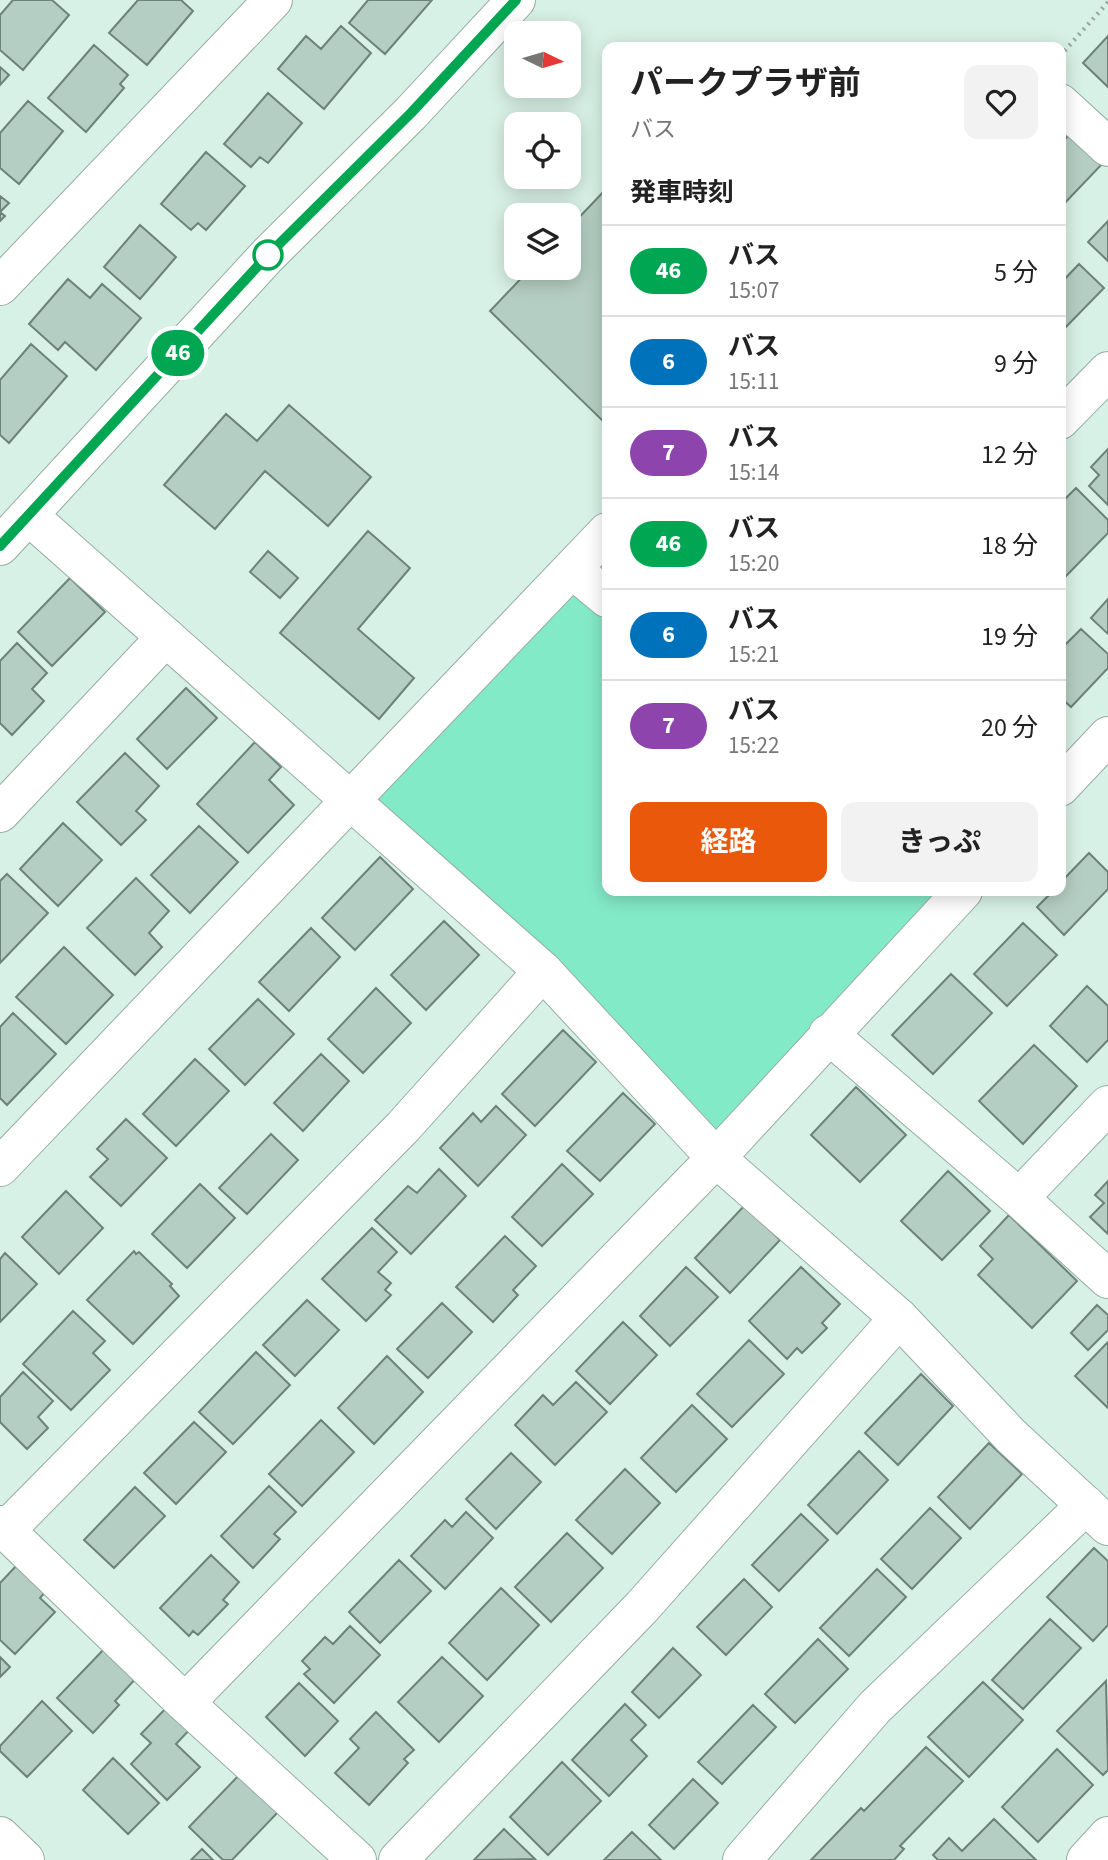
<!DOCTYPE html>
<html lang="ja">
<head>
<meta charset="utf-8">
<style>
  :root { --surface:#fff; --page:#f2f2f2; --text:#222; --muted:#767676; --line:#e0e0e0; --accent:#ea580c }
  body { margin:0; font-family:"Source Sans 3","Noto Sans JP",sans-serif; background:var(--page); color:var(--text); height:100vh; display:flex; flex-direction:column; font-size:26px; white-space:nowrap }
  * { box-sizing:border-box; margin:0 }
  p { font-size:23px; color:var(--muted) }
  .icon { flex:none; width:38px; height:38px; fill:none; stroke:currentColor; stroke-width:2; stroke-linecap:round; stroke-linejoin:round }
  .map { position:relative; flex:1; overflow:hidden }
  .sheet { position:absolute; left:602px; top:42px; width:464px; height:854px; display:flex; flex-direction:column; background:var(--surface); border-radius:14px; box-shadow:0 4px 18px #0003 }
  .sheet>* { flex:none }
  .badge { padding:0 14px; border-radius:23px; font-size:24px; line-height:46px }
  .needle { width:46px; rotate:95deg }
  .fabs { position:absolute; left:504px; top:21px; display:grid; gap:14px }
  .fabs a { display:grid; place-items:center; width:77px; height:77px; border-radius:14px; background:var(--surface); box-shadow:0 4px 18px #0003; font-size:35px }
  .map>.badge { position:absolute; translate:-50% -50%; box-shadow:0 0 0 4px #fff }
  h2 { padding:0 28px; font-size:26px; line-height:63px }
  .round { display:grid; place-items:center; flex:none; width:74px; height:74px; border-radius:14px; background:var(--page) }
  .headline { display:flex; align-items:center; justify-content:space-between; height:119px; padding:0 28px }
  h1 { font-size:33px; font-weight:700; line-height:52px }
  .button { display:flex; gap:14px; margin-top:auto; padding:14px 28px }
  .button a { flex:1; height:80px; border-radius:14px; background:var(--accent); color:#fff; font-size:28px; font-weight:700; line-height:80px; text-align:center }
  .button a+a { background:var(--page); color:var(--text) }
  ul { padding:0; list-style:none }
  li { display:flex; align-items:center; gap:21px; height:91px; padding:0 28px; border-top:2px solid var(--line) }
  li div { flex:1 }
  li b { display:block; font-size:26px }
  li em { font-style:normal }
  li .badge { min-width:77px; font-weight:700; text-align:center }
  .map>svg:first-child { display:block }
  .green { fill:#83eac8 }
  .building { fill:#b5cec4; stroke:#6c837a; stroke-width:2 }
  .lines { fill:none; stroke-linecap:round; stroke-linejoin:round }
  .street-casing { stroke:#96ada4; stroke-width:40 }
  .secondary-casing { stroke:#96ada4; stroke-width:40 }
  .path { stroke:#95a8a0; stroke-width:4.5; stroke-dasharray:2 5; stroke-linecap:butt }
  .street { stroke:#fff; stroke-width:38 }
  .secondary { stroke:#fff; stroke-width:38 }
  .line-casing { stroke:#fff; stroke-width:16 }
  .line { stroke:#00a651; stroke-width:10 }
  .stop-dot { fill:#fff; stroke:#00a651; stroke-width:3.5 }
</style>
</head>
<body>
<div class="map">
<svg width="1108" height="1860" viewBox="0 0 1108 1860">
  <rect width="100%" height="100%" fill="#d8f1e7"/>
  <path class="green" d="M572 569 607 598V891H930L947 907 716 1158 350 800Z"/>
  <path class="building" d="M13 0H52L69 15 23 70 0 50V15Z
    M138 0H181L193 11 147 65 109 33Z
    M368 0H432L385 54 349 23Z
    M341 26 371 53 324 109 278 69 306 36 321 49Z
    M1108 36V87L1083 63Z
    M94 45 128 75 120 84 124 88 86 132 48 98Z
    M0 67 9 75 0 85Z
    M268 93 302 123 268 163 260 157 251 167 224 144Z
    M28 101 63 131 19 184 0 168V133Z
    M1071 133 1103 163 1060 208V144Z
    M206 152 245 186 206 230 198 223 191 230 161 204Z
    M607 188V425L490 311 531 268H569V228Z
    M0 196 9 203 0 212 5 216 0 221Z
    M1108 221V261L1088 242Z
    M140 225 176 257 140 299 104 267Z
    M1079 264 1104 288 1060 333V284Z
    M68 279 90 298 102 284 141 318 96 370 65 342 58 350 29 324Z
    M31 344 67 376 9 443 0 435V380Z
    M289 405 371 477 328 526 265 471 215 529 164 485 226 414 257 441Z
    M1108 449V505L1089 486 1099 475 1091 467Z
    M1076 488 1108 520V533L1066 576 1060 570V504Z
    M368 531 410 568 358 629 414 678 379 719 280 633Z
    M268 551 298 578 280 598 250 572Z
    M70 578 105 612 52 666 18 632Z
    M1108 599V634L1091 618Z
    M1081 629 1108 654V668L1071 707 1060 697V650Z
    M17 643 47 673 32 689 44 701 12 735 0 723V661Z
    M186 688 217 718 167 769 137 739Z
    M255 742 281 767 269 780 294 805 248 853 197 804Z
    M125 753 159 786 136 811 146 820 121 845 77 802Z
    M63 823 102 860 58 906 20 869Z
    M199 826 238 862 190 913 151 875Z
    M1089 853 1108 872V889L1064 935 1037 907 1053 891H1060V883Z
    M380 857 413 889 355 950 322 918Z
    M7 874 48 913 0 963V881Z
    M136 878 169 911 149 933 162 947 135 975 87 928Z
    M444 921 479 955 426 1010 391 975Z
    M1023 923 1057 955 1007 1006 974 974Z
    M311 928 340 957 289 1011 259 982Z
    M64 947 113 995 66 1044 16 997Z
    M951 974 992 1013 933 1074 892 1035Z
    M1087 986 1108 1006V1040L1087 1062 1050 1026Z
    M376 988 411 1023 363 1073 328 1039Z
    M258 999 294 1034 245 1085 209 1049Z
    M13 1013 56 1054 7 1105 0 1098V1027Z
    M563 1030 596 1062 535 1126 502 1094Z
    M1034 1045 1077 1086 1023 1144 979 1101Z
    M321 1054 349 1081 303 1131 274 1103Z
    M195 1059 229 1091 176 1146 143 1114Z
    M856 1087 906 1135 860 1182 811 1135Z
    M623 1093 655 1124 600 1181 567 1151Z
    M496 1106 526 1135 478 1186 440 1148 473 1113 481 1122Z
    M126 1119 167 1158 121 1206 90 1177 108 1159 97 1149Z
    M271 1134 298 1160 247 1214 219 1188Z
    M562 1164 593 1194 542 1246 512 1217Z
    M439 1169 466 1196 411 1254 375 1220 408 1186 417 1193Z
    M948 1171 990 1211 942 1260 901 1221Z
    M1108 1181V1234L1090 1217 1104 1203 1095 1195Z
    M200 1184 235 1218 187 1268 152 1234Z
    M66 1191 103 1228 59 1274 22 1237Z
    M745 1205 780 1240 730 1293 695 1258Z
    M1009 1215 1077 1281 1032 1328 978 1275 993 1259 980 1246Z
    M372 1228 397 1252 378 1272 391 1283 385 1290 391 1295 366 1321 322 1279Z
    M505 1236 536 1266 513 1290 518 1295 493 1322 456 1287Z
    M134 1251 136 1254 139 1252 172 1284 170 1286 179 1296 133 1344 87 1300Z
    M5 1253 37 1284 0 1322V1259Z
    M686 1267 718 1297 670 1346 640 1316Z
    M801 1267 840 1304 822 1323 827 1328 802 1353 797 1348 787 1359 749 1321Z
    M307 1300 339 1330 295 1376 263 1345Z
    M442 1303 472 1332 428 1378 397 1349Z
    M1097 1305 1108 1315V1330L1088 1350 1071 1333Z
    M73 1311 105 1341 93 1353 110 1370 71 1410 23 1364Z
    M623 1322 657 1355 610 1404 576 1371Z
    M749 1340 784 1374 732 1427 697 1394Z
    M1108 1342V1408L1075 1376Z
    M256 1352 290 1385 233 1444 199 1412Z
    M387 1356 423 1392 374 1444 338 1408Z
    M23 1372 53 1401 38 1417 48 1428 27 1449 0 1422V1397Z
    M921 1374 953 1406 898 1465 865 1433Z
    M576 1382 607 1412 555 1465 515 1425 543 1395 553 1405Z
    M692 1405 727 1439 676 1492 641 1458Z
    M321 1420 354 1452 302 1506 269 1474Z
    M194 1422 226 1452 176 1504 144 1473Z
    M989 1443 1022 1474 970 1529 938 1497Z
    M859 1451 888 1480 837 1534 808 1505Z
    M511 1453 541 1482 496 1529 466 1499Z
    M625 1469 660 1503 612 1554 576 1520Z
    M269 1486 296 1512 274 1534 280 1539 253 1568 221 1536Z
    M135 1487 165 1516 114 1568 84 1540Z
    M930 1508 961 1538 912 1589 881 1559Z
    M466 1512 493 1538 445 1589 411 1556 445 1520 452 1527Z
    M801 1514 828 1540 779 1591 752 1565Z
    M567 1533 603 1568 551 1622 515 1587Z
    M1094 1548 1108 1561V1625L1093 1641 1047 1597Z
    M211 1555 239 1582 223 1600 228 1604 198 1635 193 1631 189 1636 160 1608Z
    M399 1560 431 1591 380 1643 349 1612Z
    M18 1564 46 1591 40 1598 55 1612 15 1654 0 1640V1583Z
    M877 1569 906 1597 849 1656 820 1628Z
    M744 1579 772 1607 726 1655 697 1627Z
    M501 1588 539 1625 487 1680 449 1643Z
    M1050 1619 1081 1648 1023 1709 992 1680Z
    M350 1626 380 1655 334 1703 304 1674 310 1669 302 1661 325 1637 333 1644Z
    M818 1639 848 1669 795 1723 765 1694Z
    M107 1646 138 1676 115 1701 119 1705 93 1733 57 1698Z
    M673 1648 701 1675 659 1718 632 1692Z
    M0 1657 10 1667 0 1677Z
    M442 1657 483 1696 439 1742 398 1702Z
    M1106 1681 1108 1770 1103 1775 1057 1731Z
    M983 1682 1023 1720 969 1777 928 1737Z
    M299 1683 338 1721 305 1756 266 1717Z
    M42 1701 72 1731 27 1777 0 1751V1746Z
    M170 1704 193 1726 176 1744 200 1767 167 1800 131 1764 151 1743 141 1734Z
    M625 1704 646 1725 631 1740 647 1756 609 1796 572 1760Z
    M753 1705 776 1727 722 1784 698 1762Z
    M376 1712 414 1750 404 1759 408 1763 369 1805 335 1773 359 1748 350 1739Z
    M926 1747 963 1781 900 1846 904 1849 894 1860H811L861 1808 864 1811Z
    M1057 1749 1093 1785 1038 1842 1002 1807Z
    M113 1758 159 1803 128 1834 83 1790Z
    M562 1762 601 1801 548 1855 510 1817Z
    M242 1772 280 1810 232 1860H223L189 1827Z
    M693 1779 718 1803 674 1849 649 1825Z
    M994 1819 1036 1860H938L933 1855 949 1838 962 1851Z
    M504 1829 535 1859 474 1860Z
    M632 1832 661 1860H604Z
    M202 1849 213 1860H191Z"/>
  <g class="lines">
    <g class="street-casing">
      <path id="street" d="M1060 103 1108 147
        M0 286 273 0
        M1060 420 1108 371
        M572 569 607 598
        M1060 787 1108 736
        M0 813 166 637
        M828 1034 1019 1198 1108 1279
        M0 1167 607 532
        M1019 1198 1108 1105
        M0 1525 185 1703
        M6 1530 403 1127 543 971
        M0 1836 25 1860
        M357 1860 185 1703 716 1158 963 891
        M398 1860 642 1607 899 1318
        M742 1860 875 1707 1086 1505"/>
    </g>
    <g class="secondary-casing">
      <path id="secondary" d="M29 516 543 971 716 1158 899 1318 1011 1436 1108 1526
        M0 546 268 255 411 113 516 0
        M1086 1860 1108 1836"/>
    </g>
    <path class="path" d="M1060 56 1108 2"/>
    <use href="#street" class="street"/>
    <use href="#secondary" class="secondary"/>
  </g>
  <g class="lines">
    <g class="line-casing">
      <path id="line" d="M0 546 268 255 411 113 516 0"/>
    </g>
    <use href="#line" class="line"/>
  </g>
  <circle class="stop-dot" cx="268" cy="255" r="14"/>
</svg>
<div class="fabs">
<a><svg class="needle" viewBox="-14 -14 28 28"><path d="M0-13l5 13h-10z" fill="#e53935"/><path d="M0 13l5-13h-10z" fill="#767676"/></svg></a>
<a><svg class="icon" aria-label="locate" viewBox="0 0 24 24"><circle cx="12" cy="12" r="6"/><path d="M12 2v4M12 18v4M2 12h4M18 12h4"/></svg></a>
<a><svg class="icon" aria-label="layers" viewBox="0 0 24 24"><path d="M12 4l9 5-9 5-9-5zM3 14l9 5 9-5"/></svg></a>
</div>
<b class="badge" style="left:178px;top:353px;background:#00a651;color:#fff">46</b>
<section class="sheet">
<div class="headline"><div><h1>パークプラザ前</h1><p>バス</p></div><a class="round"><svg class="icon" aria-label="heart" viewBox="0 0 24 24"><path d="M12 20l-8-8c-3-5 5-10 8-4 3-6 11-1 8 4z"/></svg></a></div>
<h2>発車時刻</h2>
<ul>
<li><span class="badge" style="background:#00a651;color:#fff">46</span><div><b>バス</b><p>15:07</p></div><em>5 分</em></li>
<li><span class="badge" style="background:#0072bc;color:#fff">6</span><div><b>バス</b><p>15:11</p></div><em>9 分</em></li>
<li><span class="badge" style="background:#8e44ad;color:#fff">7</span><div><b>バス</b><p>15:14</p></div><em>12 分</em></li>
<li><span class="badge" style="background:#00a651;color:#fff">46</span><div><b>バス</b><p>15:20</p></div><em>18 分</em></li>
<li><span class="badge" style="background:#0072bc;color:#fff">6</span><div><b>バス</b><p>15:21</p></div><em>19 分</em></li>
<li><span class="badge" style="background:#8e44ad;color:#fff">7</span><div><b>バス</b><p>15:22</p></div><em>20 分</em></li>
</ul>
<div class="button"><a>経路</a><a>きっぷ</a></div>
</section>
</div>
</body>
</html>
